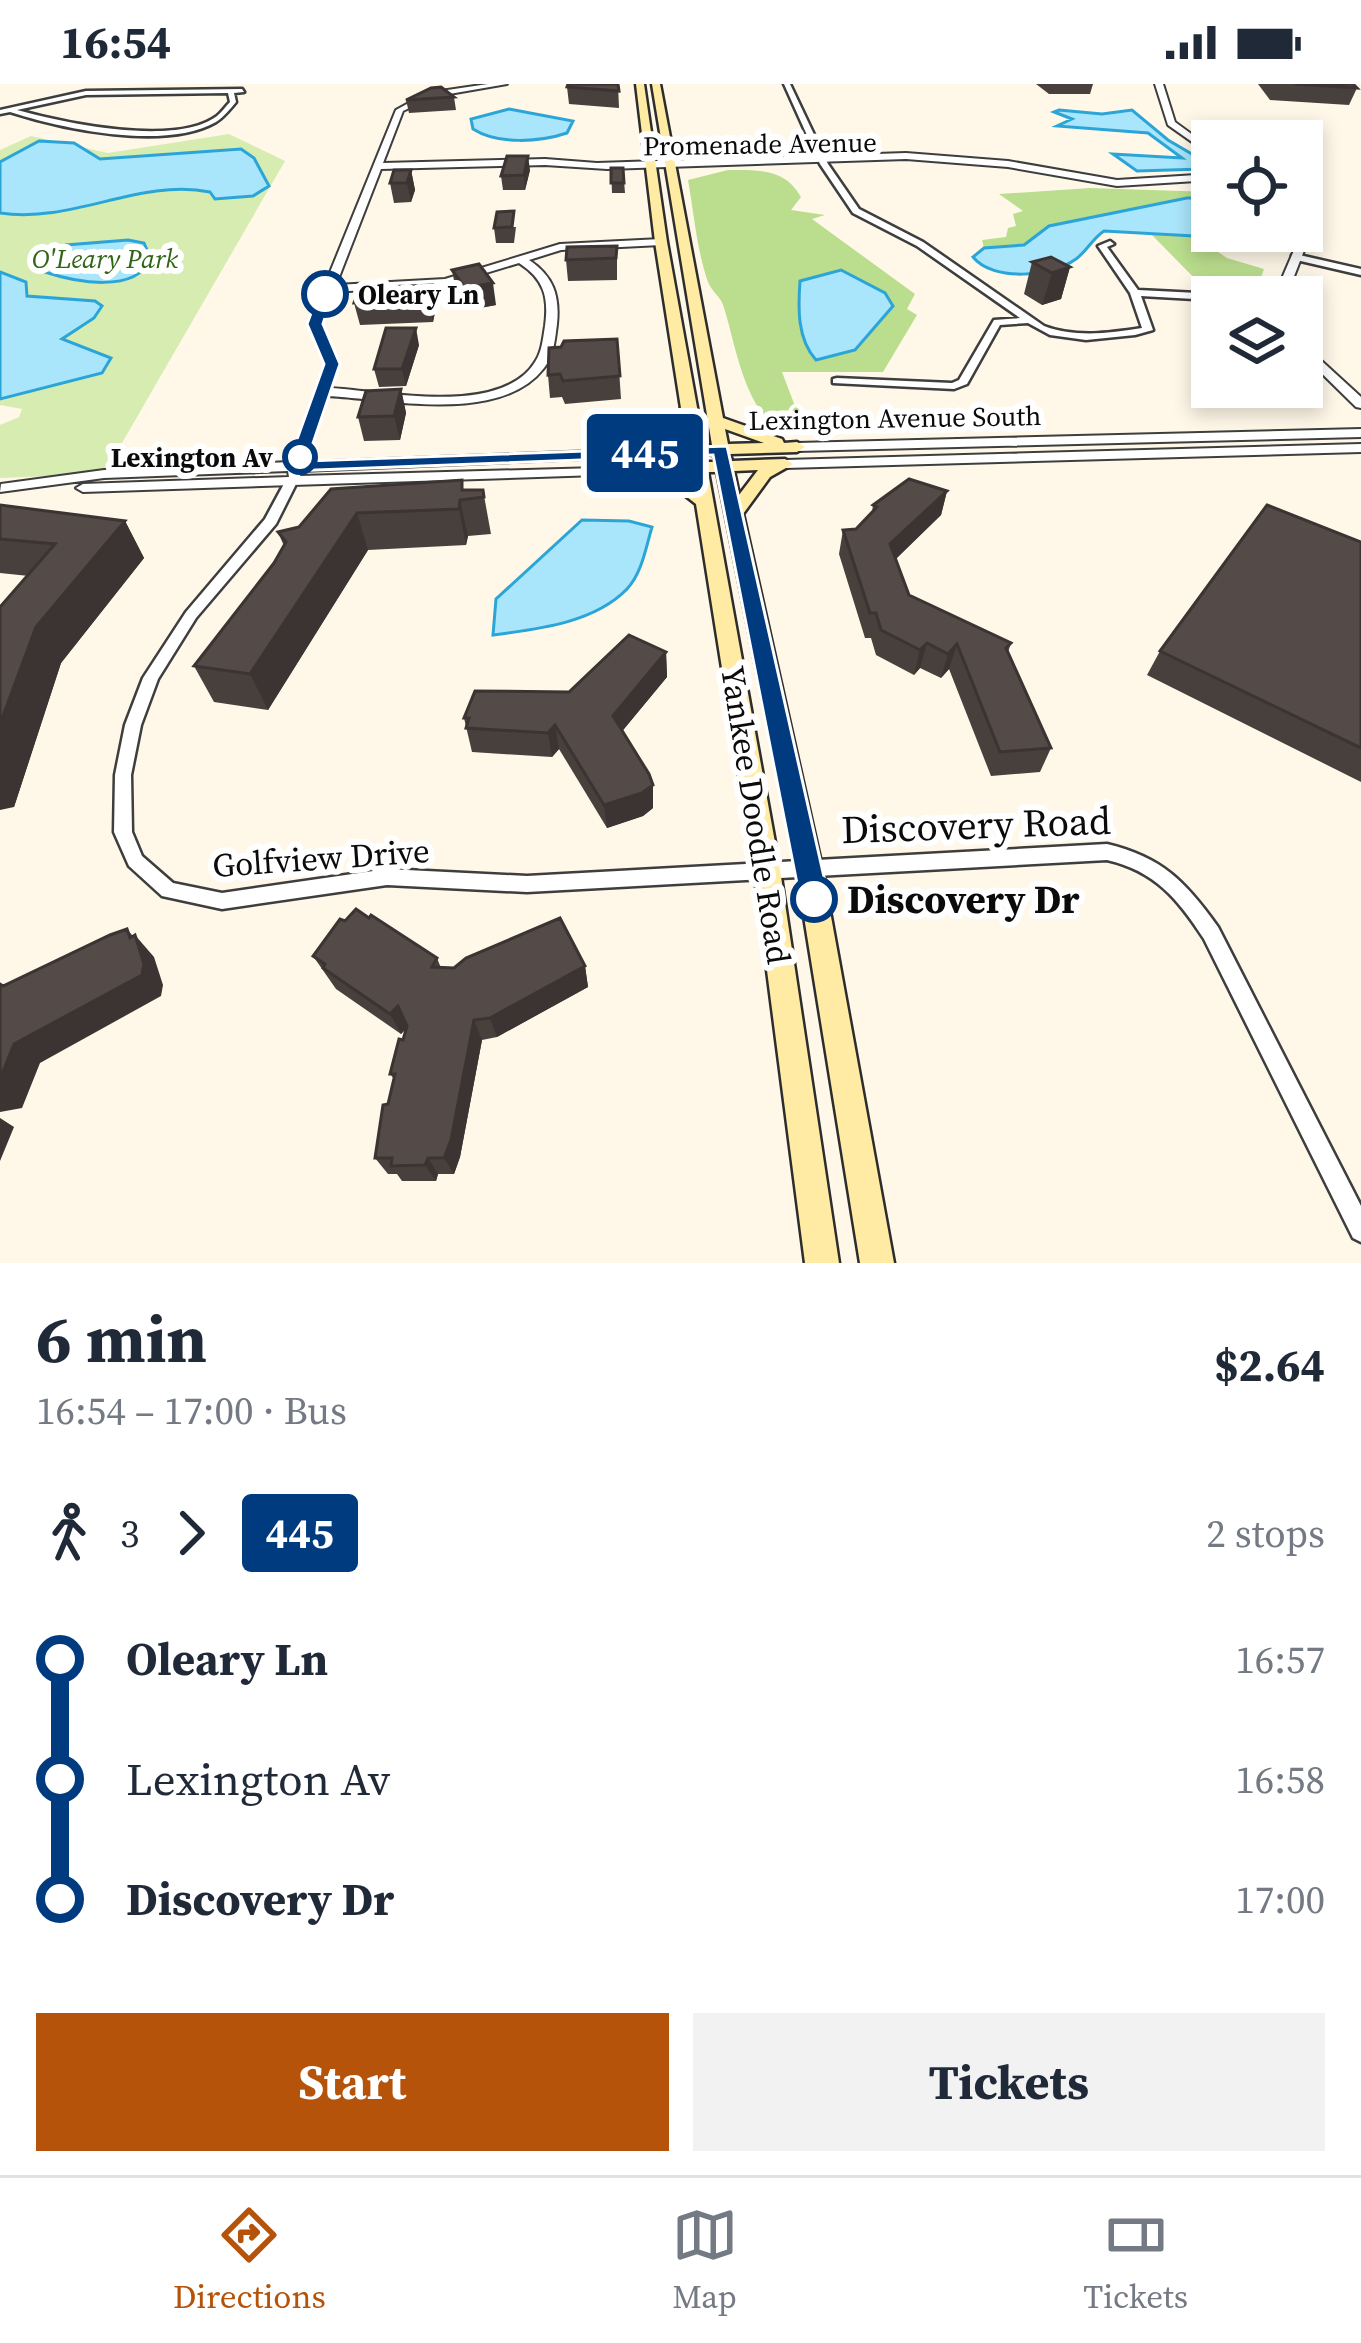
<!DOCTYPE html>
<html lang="en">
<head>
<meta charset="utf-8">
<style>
  :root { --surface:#fff; --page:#f2f2f3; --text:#1f2937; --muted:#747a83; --line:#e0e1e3; --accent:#b45309 }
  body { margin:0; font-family:"Source Serif 4",serif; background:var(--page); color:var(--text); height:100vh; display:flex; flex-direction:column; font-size:45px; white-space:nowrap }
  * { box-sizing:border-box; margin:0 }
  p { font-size:39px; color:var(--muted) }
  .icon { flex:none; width:66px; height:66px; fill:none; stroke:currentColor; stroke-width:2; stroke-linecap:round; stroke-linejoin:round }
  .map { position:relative; height:1179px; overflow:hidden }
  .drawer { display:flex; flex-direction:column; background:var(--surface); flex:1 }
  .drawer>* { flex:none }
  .badge { padding:0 24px; border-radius:9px; font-size:42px; line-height:78px }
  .controls { position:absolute; left:1191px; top:36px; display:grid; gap:24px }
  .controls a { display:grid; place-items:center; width:132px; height:132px; border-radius:0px; background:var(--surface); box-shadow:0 6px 18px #0003; font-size:60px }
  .map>.badge { position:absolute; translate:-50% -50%; box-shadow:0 0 0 6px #fff }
  .legs { display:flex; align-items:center; gap:18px; height:132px; padding:0 36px; font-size:39px }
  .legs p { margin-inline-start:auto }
  .headline { display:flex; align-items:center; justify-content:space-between; height:204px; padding:0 36px }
  h1 { font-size:66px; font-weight:700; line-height:90px }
  .primary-button { display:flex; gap:24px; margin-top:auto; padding:24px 36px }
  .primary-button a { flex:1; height:138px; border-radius:0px; background:var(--accent); color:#fff; font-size:48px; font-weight:700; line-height:138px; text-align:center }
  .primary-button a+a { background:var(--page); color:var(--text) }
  ul { padding:0 36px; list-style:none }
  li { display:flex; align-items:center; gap:42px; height:120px; font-size:45px }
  li i { display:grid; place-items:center; width:18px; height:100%; margin:0 15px; background:currentColor }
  li i::after { content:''; width:30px; height:30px; margin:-15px; border:9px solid; border-radius:50%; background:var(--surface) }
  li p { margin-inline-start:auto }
  li:first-child i { background:linear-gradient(#0000 50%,currentColor 0) }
  li:last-child i { background:linear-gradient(currentColor 50%,#0000 0) }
  .status { display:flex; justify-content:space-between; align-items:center; height:84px; padding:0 60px; background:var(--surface); direction:ltr }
  .status svg { height:33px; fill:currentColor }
  .menu { display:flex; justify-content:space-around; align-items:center; height:168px; border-top:3px solid var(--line); background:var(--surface); font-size:33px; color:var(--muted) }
  .menu a { display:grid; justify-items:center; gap:6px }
  .menu .current { color:var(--accent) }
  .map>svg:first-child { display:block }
  .green { fill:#d6ecb0 }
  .forest { fill:#bbde8e; fill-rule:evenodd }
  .water { fill:#a9e5fb; stroke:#2ba5d7; stroke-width:3 }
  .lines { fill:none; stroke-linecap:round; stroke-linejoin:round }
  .minor-casing { stroke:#3e3e3e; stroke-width:5 }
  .tertiary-casing { stroke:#3e3e3e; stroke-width:4 }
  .secondary-casing { stroke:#2d2d2d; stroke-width:5 }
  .minor { fill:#fff; fill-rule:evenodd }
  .tertiary { fill:#fff; fill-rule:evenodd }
  .secondary { fill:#ffeba4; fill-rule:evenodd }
  .wall { fill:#48403d }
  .shaded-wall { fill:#3b3432 }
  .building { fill:#544a47; stroke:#3b3432; stroke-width:3 }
  .line-1 { fill:#003b80; stroke:#fff; stroke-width:3 }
  .stop-1-dot { fill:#fff; stroke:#003b80; stroke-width:6 }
  .labels { text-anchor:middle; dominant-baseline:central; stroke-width:12; stroke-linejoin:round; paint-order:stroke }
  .far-street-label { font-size:27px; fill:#0b0b0b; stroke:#fff }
  .far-park-label { font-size:27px; font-style:italic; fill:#316618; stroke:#fff }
  .far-stop-label { font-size:27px; font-weight:bold; fill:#0b0b0b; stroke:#fff; text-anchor:start }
  .street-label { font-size:33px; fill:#0b0b0b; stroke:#fff }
  .near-street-label { font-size:39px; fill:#0b0b0b; stroke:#fff }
  .near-stop-label { font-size:39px; font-weight:bold; fill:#0b0b0b; stroke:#fff; text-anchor:start }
</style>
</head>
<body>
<div class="status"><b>16:54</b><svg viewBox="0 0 49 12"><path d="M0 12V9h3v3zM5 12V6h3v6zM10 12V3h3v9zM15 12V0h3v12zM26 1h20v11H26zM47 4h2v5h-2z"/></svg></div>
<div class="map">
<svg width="1361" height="1179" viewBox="0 0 1361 1179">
  <rect width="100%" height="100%" fill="#fff8e9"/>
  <path class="green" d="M229 50 285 77 104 390 0 394V341L19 333 22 325 0 321V66L31 52 108 69Z"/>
  <path class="forest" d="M728 86C758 86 785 84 801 113L791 126 825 131 812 135 915 210 907 225 917 231 883 288H782L795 322 811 336 807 344C748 363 736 257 723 221 720 212 712 208 708 198 697 167 694 130 688 96ZM840 186 885 209 881 238 870 243 855 266 799 239 801 197Z
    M1090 104 1212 108V114H1188L1049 142 1024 161 984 164 982 156 1006 153 1008 144 1016 142 1013 130 1023 127 999 110Z
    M1149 148 1194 152 1227 174 1264 185 1254 213 1206 206Z"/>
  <path class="water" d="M509 25 573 37 567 49C540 58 498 61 473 45L471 35Z
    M1059 26 1102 30 1132 26 1168 56 1209 80 1203 85 1137 87 1113 70 1182 74 1148 49 1057 42 1072 35 1054 28Z
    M39 57 74 59 100 75 241 65 254 74 269 102 253 112 215 115 210 108C139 94 73 140 0 129V78Z
    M1187 114H1212V147H1220L1194 152 1104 147C1092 155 1087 167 1076 175 1051 193 993 198 973 173L984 164 1024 161 1049 142Z
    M128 156 144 159 151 175C135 210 75 198 45 188V180L66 161Z
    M841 186 885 209 893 222 855 266 816 276C797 255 798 224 800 197Z
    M0 188 26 198 27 212 95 217 102 222 94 234 62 255 111 274 102 289 0 315Z
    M582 436 629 437 652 443C646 463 642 489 627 505 594 539 538 545 493 551L496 515Z"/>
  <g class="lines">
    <g class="minor-casing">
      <path id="minor" d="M784 0H790L828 80 859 125 923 158 1044 242C1076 254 1110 249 1142 244L1130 209 1098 162 1110 157 1114 160 1107 163 1138 206 1218 210 1223 213H1212V216L1141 212 1153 246 1135 251 1086 256 1050 251 1028 239 1000 241 967 300 954 305 833 299V295L837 294 952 299 959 296 994 236 1020 234 917 162 853 129 820 80Z
        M242 5 244 8 234 9 236 18C230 25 224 33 216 38 165 67 63 45 10 28L0 30V26L86 7ZM228 9 230 18C225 23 222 28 217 32 176 63 64 39 17 26L86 11Z
        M1295 170 1361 185V191L1292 175V171Z
        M291 394 297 398 276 440 196 534 158 595 141 641 131 691 132 748 142 772 173 799 222 809 387 785 527 792 1107 760C1162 773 1186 798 1218 843L1361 1122V1158L1353 1154 1204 855C1178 815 1155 787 1107 776L527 808 387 801 222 825 162 812 129 782 114 748 115 691 125 641 143 594 186 528 265 435 285 398Z"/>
    </g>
    <g class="tertiary-casing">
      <path id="tertiary" d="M488 0H507L432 13 403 27 383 79 545 75 597 79 906 69 1008 77 1117 96 1212 90V96L1117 102 1008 83 906 75 607 85 545 81 381 85 336 201 445 195 560 160 661 155 666 158 661 161 561 166 529 176C553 192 560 211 557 240 555 255 554 272 544 284 500 341 388 315 327 312L305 378 696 363 703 367 701 370 302 387 300 392 633 383V389L628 390 83 408 76 404 83 400 289 393 288 387 104 394 0 408 1 400 104 386 291 378 326 280 309 240 396 26 427 9ZM519 179C544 195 549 213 545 242 543 254 542 268 535 278 501 333 384 307 330 304L338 280 321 240 333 208 446 201Z
        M1155 0H1163L1175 38 1212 65V72L1168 41Z
        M1302 144 1305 147V164L1286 213H1274L1295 164V147H1302Z
        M1302 259 1361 313V324L1356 323 1302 270Z
        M1361 345V353L797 367 790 363 797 359Z
        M1361 360V368L785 384 778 380 785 376Z"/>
    </g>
    <g class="secondary-casing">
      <path id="secondary" d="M636 0H644L667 158 704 362 712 361 652 0H660L723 334 782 355 784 359 797 358 805 363 797 368 730 370 732 377 785 375 793 380 770 393 743 430 822 783 894 1179H860L796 783 717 388H708L780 786 839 1179H805L754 786 696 420 678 406 620 386 628 381 690 379 684 342 668 362 641 374 633 369 656 356 681 324 655 158ZM725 345 764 359 728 360ZM705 370 714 371 715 378H706ZM758 386 739 411 734 387ZM692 389 693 401 660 390Z"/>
    </g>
    <use href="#minor" class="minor"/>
    <use href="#tertiary" class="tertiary"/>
    <use href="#secondary" class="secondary"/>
  </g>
  <path class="wall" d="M618 0 619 24 569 20 567 3Z
    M1036 0H1093L1090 10H1049Z
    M1258 0H1353L1357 4 1349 21 1270 16Z
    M454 13 456 26 409 29 406 16Z
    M611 84H623L625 109H612Z
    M411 86 415 106 411 118 394 119 390 99Z
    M530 86 525 106H503L501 92Z
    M516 143 514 159H496L494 144Z
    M1217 147H1251L1249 153 1233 164 1214 156Z
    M617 162V196L568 197 566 176Z
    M1032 178 1070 183 1061 215 1042 221 1024 210Z
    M452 186 496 221 469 226 456 207Z
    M432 201 436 223 433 238 360 241 354 219Z
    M617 255 621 315 565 320 562 313 550 314 548 291 561 263Z
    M419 261 406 302 379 303 374 285Z
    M401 305 406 329 400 356 364 357 358 333Z
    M464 406H483L491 450 468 452 466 461 368 466 268 626 214 618 194 582 274 479 284 462 278 448Z
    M947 407 941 431 896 475 909 511 1011 559 1008 568 1051 664 1040 688 991 692 949 585 941 594 920 584 914 591 876 571 871 554H865L839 470 843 446 856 445 872 428 873 421Z
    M0 421 125 437 144 474 61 579 14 723 7 517 29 492 0 489Z
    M1361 458V698L1147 591 1160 567Z
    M666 568 667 593 622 647 653 724 643 732 607 744 559 665 552 673 472 668 464 634 569 608Z
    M369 834 437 874 441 884 585 882 588 903 497 953 482 956 460 1073 454 1090H438L436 1097H402L397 1090H388L375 1074 394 995 390 990 406 945 401 950 336 905 313 872 345 837Z"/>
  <path class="shaded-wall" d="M528 72 530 86 525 106 524 91Z
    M411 86 415 106 411 118 407 99Z
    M1242 147H1251L1249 153 1233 164Z
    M1070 183 1061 215 1042 221 1052 189Z
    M493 199 496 221 469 226 465 204Z
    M432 201 436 223 433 238 428 216Z
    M416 244 419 261 406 302 402 285Z
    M401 305 406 329 400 356 394 332Z
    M947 407 941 431 885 485 890 460Z
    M460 416 468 452 466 461 459 425Z
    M357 429 368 466 268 626 250 590Z
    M125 437 144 474 61 579 14 723 0 726V640L36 543Z
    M927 559 920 584 914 591 920 566Z
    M957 560 949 585 941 594 948 570Z
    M666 568 667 593 615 656 613 632Z
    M555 641 559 665 552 673 548 649Z
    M653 701V724L643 732 607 744 604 721Z
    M127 845 136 856 135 851 154 873 163 901 161 912 40 979 22 1024 0 1028V995L14 960 130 854Z
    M585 882 588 903 497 953 490 934Z
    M398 922 408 942 401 950 390 930Z
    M474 936 482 956 460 1073 454 1090 444 1074Z
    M0 1034 14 1043 0 1077Z
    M428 1074 438 1090 436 1097 425 1081Z"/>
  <path class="building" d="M568 0H618L619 7 567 3Z
    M1295 0H1353L1357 4Z
    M441 3 454 13 406 16 431 4Z
    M507 72H528L524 91 501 92Z
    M611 84H623L624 99H611Z
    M394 86H411L407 99H390Z
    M514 127 512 143 494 144 497 128Z
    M617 162 616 174 566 176 567 163Z
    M1051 173 1070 183 1052 189 1032 178Z
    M479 180 493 199 465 204 452 186Z
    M432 201 428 216 354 219 359 204Z
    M386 244H416L402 285H374Z
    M617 255 620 292 563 297 560 290 548 291 549 264 561 263 564 257Z
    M401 305 394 332 358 333 366 307Z
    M909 395 947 407 890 460 909 511 1011 559 1006 564 1051 664 1000 668 957 560 948 570 927 559 920 566 881 546 876 529H870L843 446 856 445 877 423 873 421Z
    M462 396V406H483L484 413 460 416 459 425 357 429 250 590 194 582 274 479 286 458 278 448 299 443 331 405Z
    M0 421 125 437 36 543 0 640V523L55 460 0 455Z
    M1267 421 1361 458V664L1160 567Z
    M629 551 666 568 613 632 649 690 653 701 642 709 604 721 555 641 548 649 466 644 469 634H464L475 607 569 608Z
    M356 825 369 834 371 831 437 874 432 883 454 884 466 874 560 834 585 882 490 934 474 936 451 1056 444 1074H428L425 1081 391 1082 392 1074H375L383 1021 388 1020 395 990H390L399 955 403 956 407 942 398 922 390 930 323 884 325 880 313 872 340 835 345 837Z
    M127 845 130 854 135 851 144 880 142 891 14 960 0 995V900L3 902 110 851Z"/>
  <path class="line-1" d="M325 206 333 210 323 240 340 280 307 377 727 362 829 815 825 824 814 828 804 824 800 815 713 371 290 387 287 383 324 280 307 240 318 210Z"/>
  <g class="stop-1-dot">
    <circle cx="325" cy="210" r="21"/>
    <circle cx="300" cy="373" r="15"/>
    <circle cx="814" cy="815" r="21"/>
  </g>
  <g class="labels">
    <g class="far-street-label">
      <text transform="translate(760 60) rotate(-1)">Promenade Avenue</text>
      <text transform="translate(895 334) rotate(-1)">Lexington Avenue South</text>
    </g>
    <g class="far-park-label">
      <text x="105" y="174">O'Leary Park</text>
    </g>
    <g class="far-stop-label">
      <text x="358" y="210">Oleary Ln</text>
      <text x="273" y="373" text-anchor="end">Lexington Av</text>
    </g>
    <g class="street-label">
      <text transform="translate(756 731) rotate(81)">Yankee Doodle Road</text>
      <text transform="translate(321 774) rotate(-4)">Golfview Drive</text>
    </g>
    <g class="near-street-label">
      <text transform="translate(976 741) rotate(-2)">Discovery Road</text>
    </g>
    <g class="near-stop-label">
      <text x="847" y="815">Discovery Dr</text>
    </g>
  </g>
</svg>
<div class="controls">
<a><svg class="icon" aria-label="locate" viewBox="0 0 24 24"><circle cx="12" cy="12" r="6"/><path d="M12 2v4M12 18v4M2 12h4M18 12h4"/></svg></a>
<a><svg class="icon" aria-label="layers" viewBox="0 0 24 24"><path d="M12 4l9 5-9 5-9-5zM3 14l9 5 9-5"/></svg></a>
</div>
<b class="badge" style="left:645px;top:369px;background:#003b80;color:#fff">445</b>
</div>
<section class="drawer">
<div class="headline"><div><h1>6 min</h1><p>16:54 – 17:00 · Bus</p></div><b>$2.64</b></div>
<div class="legs"><svg class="icon" aria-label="walk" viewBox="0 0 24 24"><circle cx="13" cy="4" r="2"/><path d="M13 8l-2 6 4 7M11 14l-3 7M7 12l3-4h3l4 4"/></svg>3<svg class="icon" aria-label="forward" viewBox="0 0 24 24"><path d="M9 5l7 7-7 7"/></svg><b class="badge" style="background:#003b80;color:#fff">445</b><p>2 stops</p></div>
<ul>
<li><i style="color:#003b80"></i><b>Oleary Ln</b><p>16:57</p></li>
<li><i style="color:#003b80"></i><span>Lexington Av</span><p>16:58</p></li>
<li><i style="color:#003b80"></i><b>Discovery Dr</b><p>17:00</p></li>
</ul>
<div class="primary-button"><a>Start</a><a>Tickets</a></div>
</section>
<nav class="menu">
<a class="current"><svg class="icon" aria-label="directions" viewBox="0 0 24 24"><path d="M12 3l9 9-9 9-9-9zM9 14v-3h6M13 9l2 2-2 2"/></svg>Directions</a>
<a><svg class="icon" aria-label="map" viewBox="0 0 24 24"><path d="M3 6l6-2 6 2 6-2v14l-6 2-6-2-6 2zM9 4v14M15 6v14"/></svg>Map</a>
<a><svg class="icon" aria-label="tickets" viewBox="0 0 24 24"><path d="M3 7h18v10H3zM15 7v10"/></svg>Tickets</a>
</nav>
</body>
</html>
